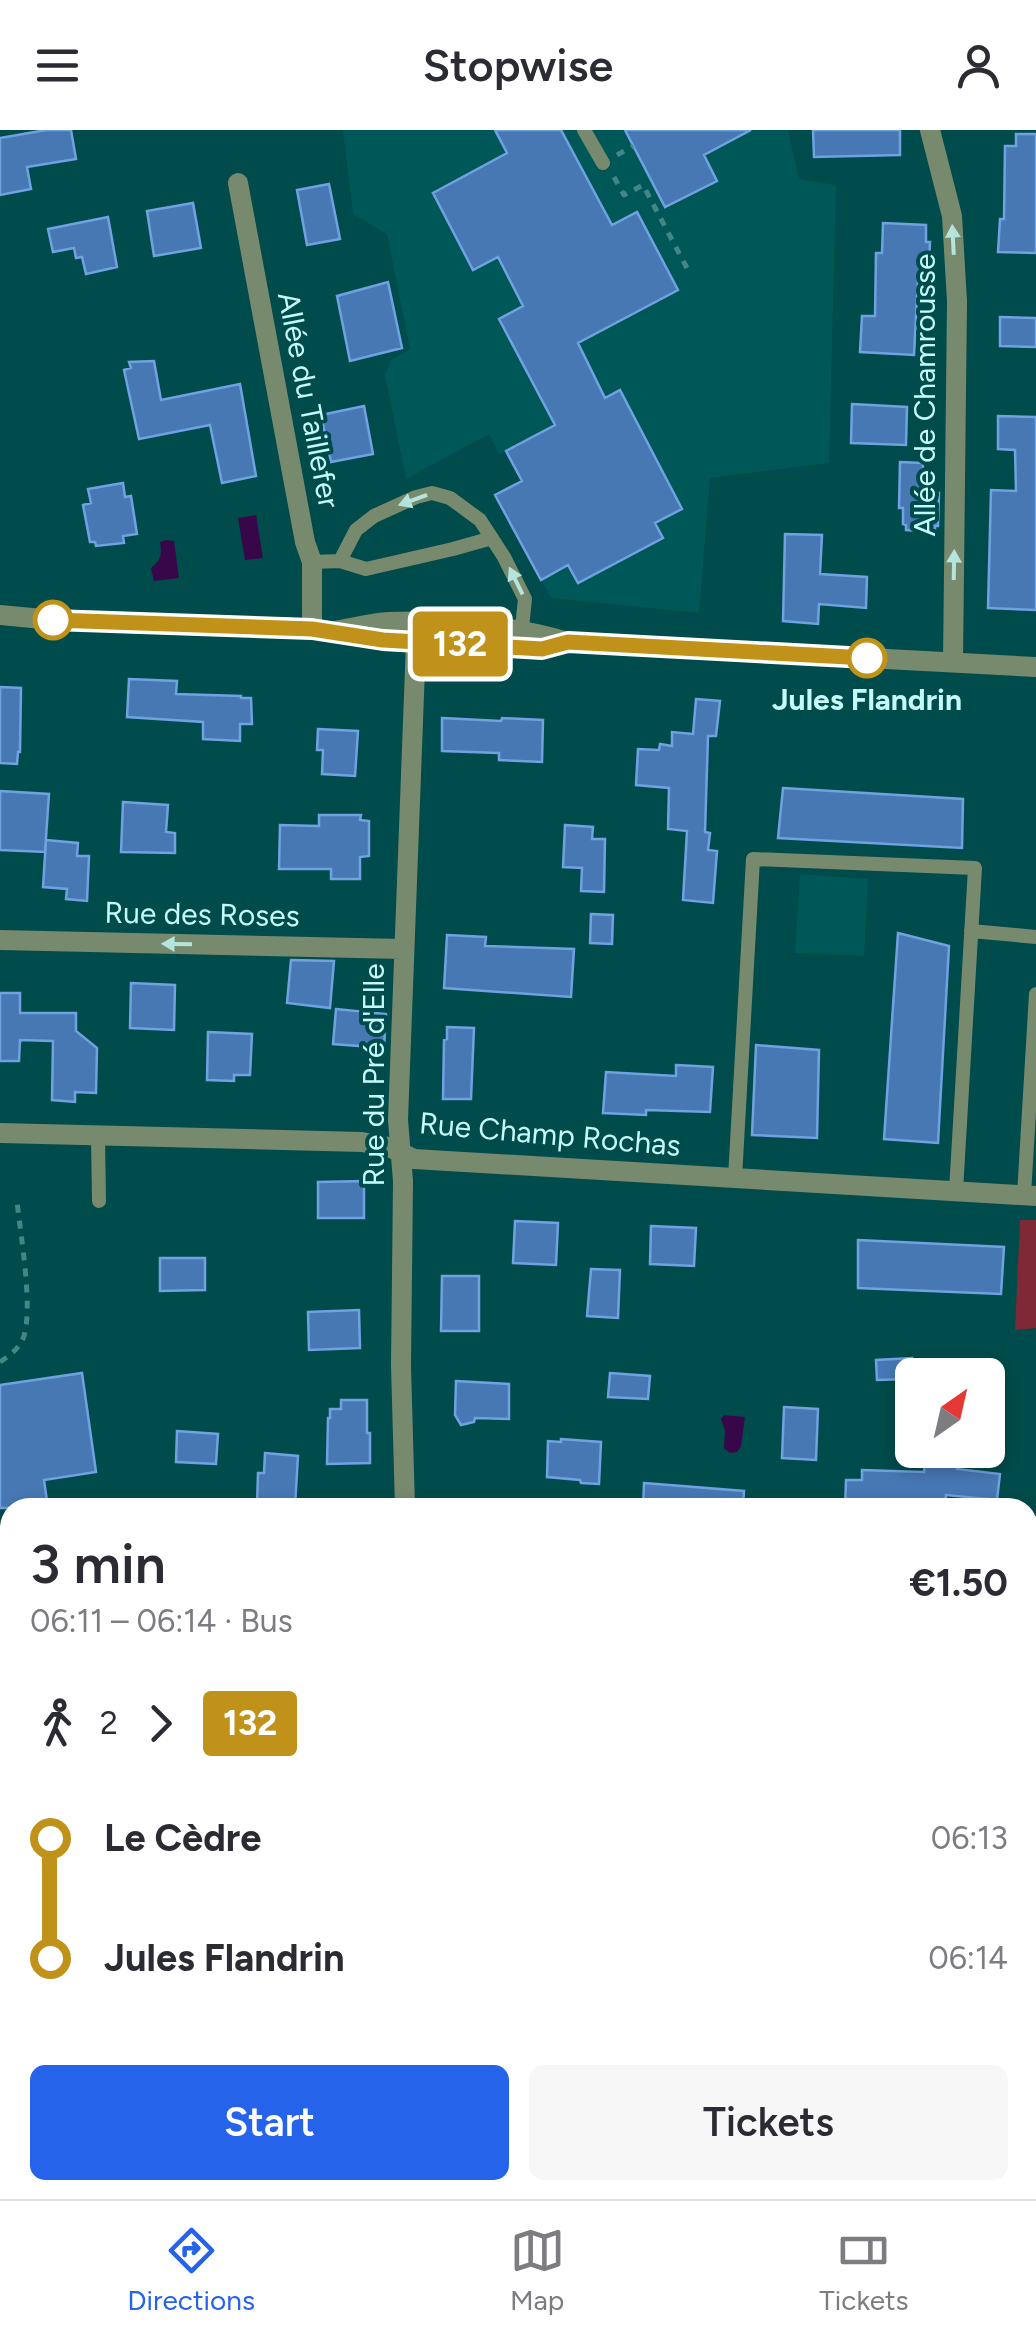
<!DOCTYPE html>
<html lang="en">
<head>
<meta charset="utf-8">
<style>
  :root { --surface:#fff; --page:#f7f7f7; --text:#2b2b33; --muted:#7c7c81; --line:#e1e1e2; --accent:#2563eb }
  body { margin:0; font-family:Figtree,sans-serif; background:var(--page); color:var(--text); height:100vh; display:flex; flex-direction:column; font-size:38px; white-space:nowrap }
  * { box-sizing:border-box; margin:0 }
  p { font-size:32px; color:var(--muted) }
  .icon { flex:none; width:55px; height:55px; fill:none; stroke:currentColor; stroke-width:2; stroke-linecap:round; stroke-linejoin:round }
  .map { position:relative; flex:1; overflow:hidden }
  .drawer { position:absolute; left:0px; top:1368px; width:1038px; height:702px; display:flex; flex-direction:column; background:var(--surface); border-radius:30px 30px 0 0; box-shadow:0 5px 15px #0003 }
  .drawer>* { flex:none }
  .badge { padding:0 20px; border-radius:8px; font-size:35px; line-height:65px }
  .needle { width:65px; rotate:34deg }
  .tools { position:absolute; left:895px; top:1228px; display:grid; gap:20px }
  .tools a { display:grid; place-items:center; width:110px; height:110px; border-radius:15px; background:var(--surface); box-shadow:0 5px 15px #0003; font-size:50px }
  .map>.badge { position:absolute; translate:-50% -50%; box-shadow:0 0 0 5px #fff }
  .legs { display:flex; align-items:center; gap:15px; height:110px; padding:0 30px; font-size:32px }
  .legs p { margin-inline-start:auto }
  .head { display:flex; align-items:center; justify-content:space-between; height:170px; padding:0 30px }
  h1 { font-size:55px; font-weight:600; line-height:75px }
  .button { display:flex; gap:20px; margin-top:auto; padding:20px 30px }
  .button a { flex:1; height:115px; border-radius:15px; background:var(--accent); color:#fff; font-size:40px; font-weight:600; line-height:115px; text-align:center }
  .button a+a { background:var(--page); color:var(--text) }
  ul { padding:0 30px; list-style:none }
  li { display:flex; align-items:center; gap:35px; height:120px; font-size:38px }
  li i { display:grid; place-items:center; width:15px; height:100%; margin:0 12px; background:currentColor }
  li i::after { content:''; width:25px; height:25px; margin:-12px; border:8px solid; border-radius:50%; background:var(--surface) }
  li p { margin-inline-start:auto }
  li:first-child i { background:linear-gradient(#0000 50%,currentColor 0) }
  li:last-child i { background:linear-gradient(currentColor 50%,#0000 0) }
  header { display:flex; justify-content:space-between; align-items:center; height:130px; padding:0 30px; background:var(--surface); font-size:45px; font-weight:600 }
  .tabs { display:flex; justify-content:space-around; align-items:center; height:140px; border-top:2px solid var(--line); background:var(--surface); font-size:28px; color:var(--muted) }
  .tabs a { display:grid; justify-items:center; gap:5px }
  .tabs .selected { color:var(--accent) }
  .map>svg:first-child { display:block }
  .built { fill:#005757 }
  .green { fill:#802936 }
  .water { fill:#38074a }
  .building { fill:#4778b4; stroke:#6fa2e1; stroke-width:2.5 }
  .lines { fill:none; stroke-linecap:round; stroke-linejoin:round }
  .path { stroke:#428685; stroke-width:5; stroke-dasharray:8 8; stroke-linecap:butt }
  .service { stroke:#778a6d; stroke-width:14 }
  .minor { stroke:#778a6d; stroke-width:20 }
  .tertiary { stroke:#778a6d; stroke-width:20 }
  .oneway { fill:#b5e4dd }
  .line-1-casing { stroke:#fff; stroke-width:22 }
  .line-1 { stroke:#c0921a; stroke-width:15 }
  .stop-1-dot { fill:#fff; stroke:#c0921a; stroke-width:5 }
  .labels { text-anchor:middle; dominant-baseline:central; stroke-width:8; stroke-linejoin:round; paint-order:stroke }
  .street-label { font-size:30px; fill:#c5faf9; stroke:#004b4b }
  .stop-label { font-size:30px; font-weight:bold; fill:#c5faf9; stroke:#004b4b }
</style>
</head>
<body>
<header><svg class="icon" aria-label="menu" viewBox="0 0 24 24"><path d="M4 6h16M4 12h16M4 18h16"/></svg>Stopwise<svg class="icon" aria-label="person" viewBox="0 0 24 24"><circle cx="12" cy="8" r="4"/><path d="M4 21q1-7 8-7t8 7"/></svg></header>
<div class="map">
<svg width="1036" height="2069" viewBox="0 0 1036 2069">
  <rect width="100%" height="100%" fill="#004b4b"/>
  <path class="built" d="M343 0H788L799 49 836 55 829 333 710 348 699 483 551 468 495 365 522 350 506 321 499 324 489 304 406 349 385 245 391 230 410 219 387 104 353 84Z
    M800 744 868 749 864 826 795 823Z"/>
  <path class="green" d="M1020 1090H1036V1198L1015 1200Z
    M10 1806V2060H50L0 2066V1807Z"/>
  <path class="water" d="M256 385 263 428 245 430 238 388Z
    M166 410 174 411 179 448 154 451 151 438C161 431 162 424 160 412Z
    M724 1285 745 1287 741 1316 737 1322 730 1323 724 1318 725 1301 721 1289Z"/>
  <path class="building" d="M46 0H71L76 29 27 37 31 59 0 65V8Z
    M495 0H561L612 95 637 82 678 160 578 213 605 268 620 260 682 379 655 393 663 408 578 453 568 435 541 450 495 365 522 351 506 321 555 295 499 189 523 176 498 127 473 140 433 63 507 23Z
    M625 0H751L704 25 717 51 665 77Z
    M813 0H900V25L814 27Z
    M1016 4H1036V123L998 122 1000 89H1004L1005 16H1016Z
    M329 54 340 109 307 115 297 60Z
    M193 73 201 118 154 126 147 81Z
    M108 87 117 137 86 144 82 127 76 128 74 118 53 122 48 99Z
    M883 93 926 95V112H930L929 136 922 135 921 150H918L914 225 860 222 862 186H875L876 123H882Z
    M388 152 402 218 350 231 337 166Z
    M1000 187 1036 188V217L1000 216Z
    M154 231 161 270 240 254 256 346 222 353 210 295 139 309 124 240 131 238 129 232Z
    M852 274 907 277 906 315 851 313Z
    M364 276 373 324 331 332 321 285Z
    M998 286 1036 287V480L988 478 991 360 1016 361 1015 320 998 319Z
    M900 332 923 333 922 362 939 363 938 396H935V402L906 400V395L903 394V378H899Z
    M123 353 125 367 131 366 137 404 123 406 124 413 96 416 95 412H90L83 375 91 373 88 359Z
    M785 404 822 405 820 444 867 447 866 478 819 474 818 494 783 491Z
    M129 549 177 551 176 564 241 566V568H251L252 594H240V611L203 609V592L127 587Z
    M0 557 21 558 20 622H18L17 634 0 633Z
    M696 569 720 571 716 606H708L705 702 710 703 708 720 717 721 713 773 683 770 687 701 668 699 669 658 636 655 638 619 659 620 660 614 672 616V602L693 604Z
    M442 588 501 591 502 588 543 590 542 632 499 630V623L442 621Z
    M318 599 358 601 355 646 322 644 323 620H317Z
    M783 658 963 669 962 718 778 708Z
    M0 661 49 664 45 722 0 720Z
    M123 672 168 675 166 702 175 703V723L121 722Z
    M319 685H361L360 690 369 691V726L360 727V749H331V739H279L280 695 319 696Z
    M565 695 593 697 592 709H605L604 762 581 761 582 738 563 737Z
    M46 710 78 713 77 726H89L87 771 66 769 67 759 43 757Z
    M591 784 613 785 612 814 590 813Z
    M898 803 949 816 938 1013 884 1009Z
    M447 805 486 807 485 816 574 819 571 867 444 858Z
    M291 830 334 831 330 878 287 873Z
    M131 853 175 855 174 900 130 898Z
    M0 863H20V883H76V901L97 918 96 963 75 962V972L52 970 53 911 20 910 19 931H0Z
    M336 879 386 884 384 918 333 914Z
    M447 897 474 898 471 969H443L444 910 447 909Z
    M208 902 252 904 250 945H234V951L207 950Z
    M756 915 819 920 817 1008 752 1005Z
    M676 935 713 937 710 982 646 980V985L603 983 606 942 676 946Z
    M364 1051V1088H318V1052Z
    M515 1091 558 1093 556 1135 513 1133Z
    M651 1096 696 1098 694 1136 650 1134Z
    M858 1110 1004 1117 1001 1164 858 1158Z
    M160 1128H205V1160L160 1161Z
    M591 1139 620 1140 618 1188 587 1186Z
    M442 1146H479V1201H441Z
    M359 1180 360 1218 309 1220 308 1182Z
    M912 1228 910 1249 877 1250 876 1230Z
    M82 1243 96 1342 44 1350 48 1378H0V1255Z
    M610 1243 650 1246 648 1269 608 1267Z
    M456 1251 509 1254V1289L475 1288 474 1292 461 1295 455 1285Z
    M341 1270H367V1303H370V1333L327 1334 328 1288H330V1279H341Z
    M784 1277 818 1279 816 1330 782 1328Z
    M177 1301 218 1304 216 1334 176 1332Z
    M561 1309 601 1312 599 1354 581 1353 580 1350 547 1347 548 1311 561 1312Z
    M265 1323 298 1326 295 1377 257 1374 258 1343H264Z
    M925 1330H957V1339L1000 1344 997 1370 946 1365 945 1378H845L846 1350H862V1340L924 1342Z
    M644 1353 744 1361 743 1378H643Z"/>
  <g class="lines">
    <path class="path" d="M617 25 633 16
      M614 47 624 65 643 55 688 140
      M0 1232C9 1226 17 1220 22 1211 35 1185 20 1102 17 1071
      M0 1441 10 1440
      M0 1793 10 1792
      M0 1828 10 1832
      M0 1940 10 2017
      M16 2060V2064
      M229 2060 230 2069
      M1015 2069 1020 2060"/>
    <path class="service" d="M584 0 603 33
      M340 431 356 400 374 386 416 367 432 363 450 368 480 390 504 427 525 469 521 507
      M312 432 340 431 366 439 453 419 492 408
      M971 801 1036 807
      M98 1007 99 1071
      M735 1048 753 729 975 738 956 1061
      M1024 1065 1036 864
      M1028 1734 1036 1726
      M1028 1825 1036 1817
      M281 2068V2069"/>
    <path class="minor" d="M930 0 952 86 957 171 953 532
      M238 53 305 412 312 432V499
      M0 810 403 819
      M0 1003 362 1012 389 1017 414 1029 1036 1066
      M405 1378 401 1236 403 1051 398 990 416 512
      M1028 1454H1036
      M1028 2004 1036 2013
      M426 2060V2069"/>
    <path class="tertiary" d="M0 485 53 490 312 499 383 510 542 519 565 512
      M335 501C353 498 371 493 389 492 449 490 511 495 568 512L1036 537"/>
  </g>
  <defs><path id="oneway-solid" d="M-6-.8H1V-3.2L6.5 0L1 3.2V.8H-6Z" transform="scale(2.5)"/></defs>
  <g class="oneway">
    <use href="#oneway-solid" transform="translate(953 110) rotate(-93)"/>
    <use href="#oneway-solid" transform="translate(413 370) rotate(160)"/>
    <use href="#oneway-solid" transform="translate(954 435) rotate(-89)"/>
    <use href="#oneway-solid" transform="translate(516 451) rotate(-116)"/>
    <use href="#oneway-solid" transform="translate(177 814) rotate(-179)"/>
  </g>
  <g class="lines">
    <g class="line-1-casing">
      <path id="line-1" d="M53 490 312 499 383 510 542 519 568 512 867 528"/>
    </g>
    <use href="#line-1" class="line-1"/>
  </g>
  <g class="stop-1-dot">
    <circle cx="53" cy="490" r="18"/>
    <circle cx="867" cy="528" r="18"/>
  </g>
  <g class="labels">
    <g class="street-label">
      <text transform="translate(924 265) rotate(-90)">Allée de Chamrousse</text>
      <text transform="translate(309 270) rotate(79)">Allée du Taillefer</text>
      <text transform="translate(202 784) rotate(1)">Rue des Roses</text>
      <text transform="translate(373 945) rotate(-90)">Rue du Pré d'Elle</text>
      <text transform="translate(550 1004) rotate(5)">Rue Champ Rochas</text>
    </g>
    <g class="stop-label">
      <text x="867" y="569">Jules Flandrin</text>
    </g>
  </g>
</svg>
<div class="tools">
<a><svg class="needle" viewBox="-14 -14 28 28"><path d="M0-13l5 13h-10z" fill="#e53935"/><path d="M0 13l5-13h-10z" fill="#7c7c81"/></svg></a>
</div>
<b class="badge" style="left:460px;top:514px;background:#c0921a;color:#fff">132</b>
<section class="drawer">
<div class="head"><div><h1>3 min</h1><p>06:11 – 06:14 · Bus</p></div><b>€1.50</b></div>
<div class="legs"><svg class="icon" aria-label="walk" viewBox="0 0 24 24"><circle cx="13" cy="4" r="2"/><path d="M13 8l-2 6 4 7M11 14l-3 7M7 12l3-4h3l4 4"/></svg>2<svg class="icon" aria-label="forward" viewBox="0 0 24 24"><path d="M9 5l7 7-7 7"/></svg><b class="badge" style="background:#c0921a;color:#fff">132</b></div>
<ul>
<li><i style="color:#c0921a"></i><b>Le Cèdre</b><p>06:13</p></li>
<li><i style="color:#c0921a"></i><b>Jules Flandrin</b><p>06:14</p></li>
</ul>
<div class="button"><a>Start</a><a>Tickets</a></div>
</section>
</div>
<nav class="tabs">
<a class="selected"><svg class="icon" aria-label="directions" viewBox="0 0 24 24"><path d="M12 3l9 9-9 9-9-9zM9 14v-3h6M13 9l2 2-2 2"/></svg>Directions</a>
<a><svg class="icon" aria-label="map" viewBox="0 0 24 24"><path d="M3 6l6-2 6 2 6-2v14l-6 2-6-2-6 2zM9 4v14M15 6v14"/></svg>Map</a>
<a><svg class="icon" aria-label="tickets" viewBox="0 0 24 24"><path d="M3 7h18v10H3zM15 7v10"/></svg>Tickets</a>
</nav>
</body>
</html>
